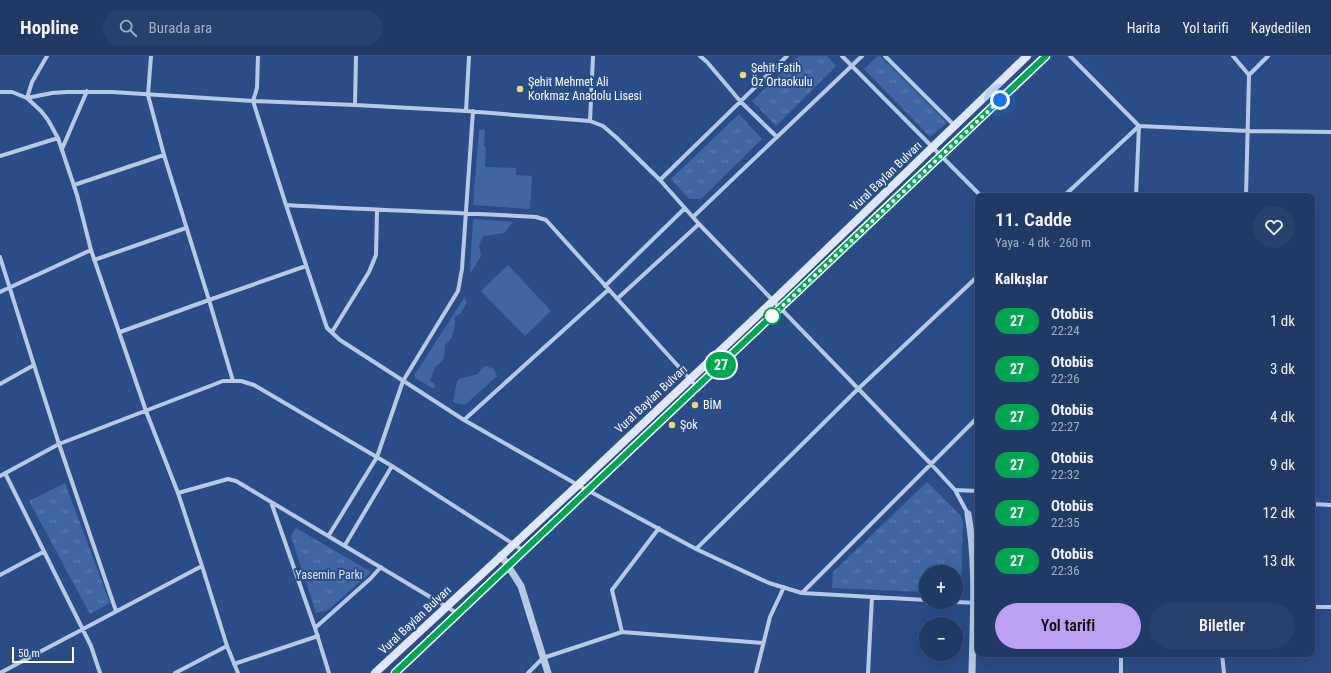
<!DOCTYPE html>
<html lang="tr">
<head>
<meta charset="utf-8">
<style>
  :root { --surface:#203a65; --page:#28416b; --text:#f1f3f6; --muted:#a2adbf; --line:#3d5479; --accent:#bca0f2 }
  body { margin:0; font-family:"Roboto Condensed",sans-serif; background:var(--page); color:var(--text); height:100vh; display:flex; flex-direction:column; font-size:15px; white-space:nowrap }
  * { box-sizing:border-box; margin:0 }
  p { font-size:13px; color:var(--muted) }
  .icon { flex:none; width:22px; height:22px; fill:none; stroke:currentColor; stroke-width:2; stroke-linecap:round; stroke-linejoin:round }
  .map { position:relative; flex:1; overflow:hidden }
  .side { position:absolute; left:975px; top:137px; width:340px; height:464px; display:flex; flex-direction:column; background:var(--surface); border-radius:8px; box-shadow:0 4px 16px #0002,0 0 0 1px var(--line) }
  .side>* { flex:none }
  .badge { padding:0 8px; border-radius:13px; font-size:14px; line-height:26px }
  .tools { position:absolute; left:919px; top:509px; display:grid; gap:8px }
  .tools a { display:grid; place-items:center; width:44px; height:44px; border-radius:50%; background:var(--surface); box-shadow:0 4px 16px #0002,0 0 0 1px var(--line); font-size:20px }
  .scale { position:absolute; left:12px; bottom:10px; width:62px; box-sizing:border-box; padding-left:4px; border:2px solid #fff; border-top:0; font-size:11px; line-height:14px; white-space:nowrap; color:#fff; -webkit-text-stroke:3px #2a4d87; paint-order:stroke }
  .you { position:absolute; width:20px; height:20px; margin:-10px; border:3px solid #fff; border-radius:50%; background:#1a73e8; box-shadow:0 0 0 6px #1a73e833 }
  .map>.badge { position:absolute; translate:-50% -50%; box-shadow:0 0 0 2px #fff }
  h2 { padding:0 20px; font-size:15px; line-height:36px }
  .round { display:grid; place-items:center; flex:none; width:42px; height:42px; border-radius:21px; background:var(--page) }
  .overview { display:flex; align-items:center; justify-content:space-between; height:68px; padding:0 20px }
  h1 { font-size:19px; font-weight:600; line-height:30px }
  .cta { display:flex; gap:8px; margin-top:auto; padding:8px 20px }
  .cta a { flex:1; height:46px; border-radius:24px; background:var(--accent); color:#111; font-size:16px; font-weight:600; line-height:46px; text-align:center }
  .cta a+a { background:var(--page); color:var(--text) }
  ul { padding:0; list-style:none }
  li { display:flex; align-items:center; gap:12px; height:48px; padding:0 20px }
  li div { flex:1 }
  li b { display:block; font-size:15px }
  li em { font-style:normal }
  li .badge { min-width:44px; font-weight:700; text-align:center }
  header { display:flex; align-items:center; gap:24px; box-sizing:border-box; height:56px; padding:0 20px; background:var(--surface); border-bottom:1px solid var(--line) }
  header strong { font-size:19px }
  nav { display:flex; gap:22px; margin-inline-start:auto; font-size:14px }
  .search { width:280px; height:36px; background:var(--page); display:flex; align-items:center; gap:10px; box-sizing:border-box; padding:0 14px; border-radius:22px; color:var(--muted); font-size:15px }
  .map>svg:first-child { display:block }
  .grass { fill:#3f66a3 }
  .park { fill:url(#park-tufts) }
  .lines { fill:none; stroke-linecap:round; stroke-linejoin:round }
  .minor { stroke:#b6cae8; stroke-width:4 }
  .tertiary { stroke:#b6cae8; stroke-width:7 }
  .secondary { stroke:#e0e8f7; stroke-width:8 }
  .line-casing { stroke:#fff; stroke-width:9 }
  .line { stroke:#00a651; stroke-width:6 }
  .walk { stroke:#fff; stroke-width:4; stroke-dasharray:0 7.2 }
  .poi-dot { fill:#eed57e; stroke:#2a4d87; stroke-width:1.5 }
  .stop-dot { fill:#fff; stroke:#00a651; stroke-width:2 }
  .labels { text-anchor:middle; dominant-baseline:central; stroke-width:4; stroke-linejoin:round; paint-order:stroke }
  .poi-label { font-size:12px; fill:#fff; stroke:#2a4d87; text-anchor:start }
  .street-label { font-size:12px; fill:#fff; stroke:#2a4d87 }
  .park-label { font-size:12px; fill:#dae5f6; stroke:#2a4d87 }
</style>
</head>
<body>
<header>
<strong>Hopline</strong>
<div class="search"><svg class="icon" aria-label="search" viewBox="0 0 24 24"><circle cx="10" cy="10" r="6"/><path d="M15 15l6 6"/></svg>Burada ara</div>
<nav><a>Harita</a><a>Yol tarifi</a><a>Kaydedilen</a></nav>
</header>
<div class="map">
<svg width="1331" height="617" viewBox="0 0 1331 617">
  <defs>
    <pattern id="park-tufts" width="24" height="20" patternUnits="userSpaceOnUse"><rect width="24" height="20" fill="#3f66a3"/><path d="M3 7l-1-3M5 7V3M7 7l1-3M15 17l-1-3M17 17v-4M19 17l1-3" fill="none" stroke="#5c7db1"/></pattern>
  </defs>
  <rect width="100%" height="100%" fill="#2a4d87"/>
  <path class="grass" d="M479 74H485L484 90 486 91 485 111 516 112V119L532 120 530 153 473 149Z
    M475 163 513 166 504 177 483 180 479 189 481 200 470 218 473 164Z
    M508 209 551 255 525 280 481 235Z
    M464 242 467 246 461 257 455 261C454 273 455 281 445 289L444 302 441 306 435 311 430 325 434 327 435 330 434 333 415 322V318Z
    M486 310 494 313 497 320 465 349 455 347 453 345 457 326 459 323 478 318 482 312Z"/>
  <path class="park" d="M799 0H827L836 10 776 70 752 45Z
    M878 0H880L947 67 930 81 864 13Z
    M739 58 762 83 701 143H689L671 123Z
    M927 426 961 460 963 468 961 532 958 537H956V516H926V536L832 532 833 516Z
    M65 427 110 547 90 558 29 445Z
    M296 472 371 516 328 554 316 557 291 480Z"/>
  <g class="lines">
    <path class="minor" d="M47 0 32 26 27 42 52 37 67 36H112L253 45 355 49 466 55 590 65 603 70 617 82 660 124 699 168 931 408 955 434 968 458
      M151 0 148 39 164 99 209 244 306 210
      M258 0 257 32 253 45 286 149 327 272 340 284 464 364 578 429 696 493 769 527 802 537 926 544
      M700 0 707 6 741 46 777 81
      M842 0 981 140
      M885 0 955 70
      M1070 0 1139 70 1249 75 1331 76
      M1233 0 1249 19
      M0 36H12L27 42 41 55 48 64 58 82 77 139 91 194 146 355 178 437 202 510 227 590 238 617
      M355 49 356 0
      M466 55 469 0
      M590 65 593 0
      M62 93 87 35
      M0 100 58 82
      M660 124 787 0
      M74 129 164 99
      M1064 140 1139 70
      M1136 140 1139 70
      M1246 140 1249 19 1268 0
      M286 149C369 154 453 156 536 161L546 164 697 331
      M693 161 862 0
      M0 201 34 309
      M94 204 186 172
      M605 230 684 153
      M0 236 91 194
      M617 243 699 168
      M120 276 209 244 233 325
      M332 276 369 216 376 199 377 155
      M0 328 34 309 59 388 116 555
      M464 364 608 234
      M5 417 91 590 100 617
      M0 420 59 388 223 325H241L254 329 392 410 524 495
      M955 434 978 435
      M178 437 228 423 236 425 457 557
      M271 446 315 572 329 617
      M1312 448 1331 449
      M329 479 377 401 403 325 458 235 462 213 473 55
      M345 489 392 410
      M696 493 858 333 978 220
      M0 519 43 496
      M802 537 978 361
      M956 546 978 547
      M1312 551H1331
      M315 572 370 523 381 511
      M622 576 763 587
      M1222 598 1224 617
      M234 608 318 580
      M0 617 202 510
      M175 617 227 590
      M528 617 543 602 622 576 612 534 659 472
      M756 617 770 561 784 531
      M868 617 872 541
      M1121 617V598"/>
    <path class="tertiary" d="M968 458C977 509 973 565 972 617
      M501 499 521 530 548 617"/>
    <path class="secondary" d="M375 617 578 429 773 245 1027 0
      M395 617 1046 0"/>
  </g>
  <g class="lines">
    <g class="line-casing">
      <path id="line" d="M395 617 1046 0"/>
    </g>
    <use href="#line" class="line"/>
    <path class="walk" d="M772 260 770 262 1000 44"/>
  </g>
  <g class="poi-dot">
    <circle cx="743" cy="19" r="4"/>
    <circle cx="520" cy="33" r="4"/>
    <circle cx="695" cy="349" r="4"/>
    <circle cx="672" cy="369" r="4"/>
  </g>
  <circle class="stop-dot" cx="772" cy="260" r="8"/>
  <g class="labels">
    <g class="poi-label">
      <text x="751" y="12">Şehit Fatih<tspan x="751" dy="14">Öz Ortaokulu</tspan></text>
      <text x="528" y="26">Şehit Mehmet Ali<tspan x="528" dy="14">Korkmaz Anadolu Lisesi</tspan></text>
      <text x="703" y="349">BİM</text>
      <text x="680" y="369">Şok</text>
    </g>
    <g class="street-label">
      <text transform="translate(886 120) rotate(-44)">Vural Baylan Bulvarı</text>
      <text transform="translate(651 343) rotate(-43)">Vural Baylan Bulvarı</text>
      <text transform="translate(415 564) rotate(-43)">Vural Baylan Bulvarı</text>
    </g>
    <g class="park-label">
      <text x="329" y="519">Yasemin Parkı</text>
    </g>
  </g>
</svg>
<div class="tools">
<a>+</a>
<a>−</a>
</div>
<div class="scale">50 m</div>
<div class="you" style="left:1000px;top:44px"></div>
<b class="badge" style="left:721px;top:309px;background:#00a651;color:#fff">27</b>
<section class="side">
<div class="overview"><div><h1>11. Cadde</h1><p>Yaya · 4 dk · 260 m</p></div><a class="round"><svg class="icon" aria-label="heart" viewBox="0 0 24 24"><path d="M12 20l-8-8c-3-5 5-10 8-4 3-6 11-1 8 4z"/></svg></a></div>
<h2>Kalkışlar</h2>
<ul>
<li><span class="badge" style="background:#00a651;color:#fff">27</span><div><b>Otobüs</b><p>22:24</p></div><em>1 dk</em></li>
<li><span class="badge" style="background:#00a651;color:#fff">27</span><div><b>Otobüs</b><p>22:26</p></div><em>3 dk</em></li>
<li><span class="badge" style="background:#00a651;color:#fff">27</span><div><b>Otobüs</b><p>22:27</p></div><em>4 dk</em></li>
<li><span class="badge" style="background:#00a651;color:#fff">27</span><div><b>Otobüs</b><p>22:32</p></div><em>9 dk</em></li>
<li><span class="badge" style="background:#00a651;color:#fff">27</span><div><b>Otobüs</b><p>22:35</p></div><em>12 dk</em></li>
<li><span class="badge" style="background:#00a651;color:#fff">27</span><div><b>Otobüs</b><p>22:36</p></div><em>13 dk</em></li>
</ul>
<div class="cta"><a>Yol tarifi</a><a>Biletler</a></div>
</section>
</div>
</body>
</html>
